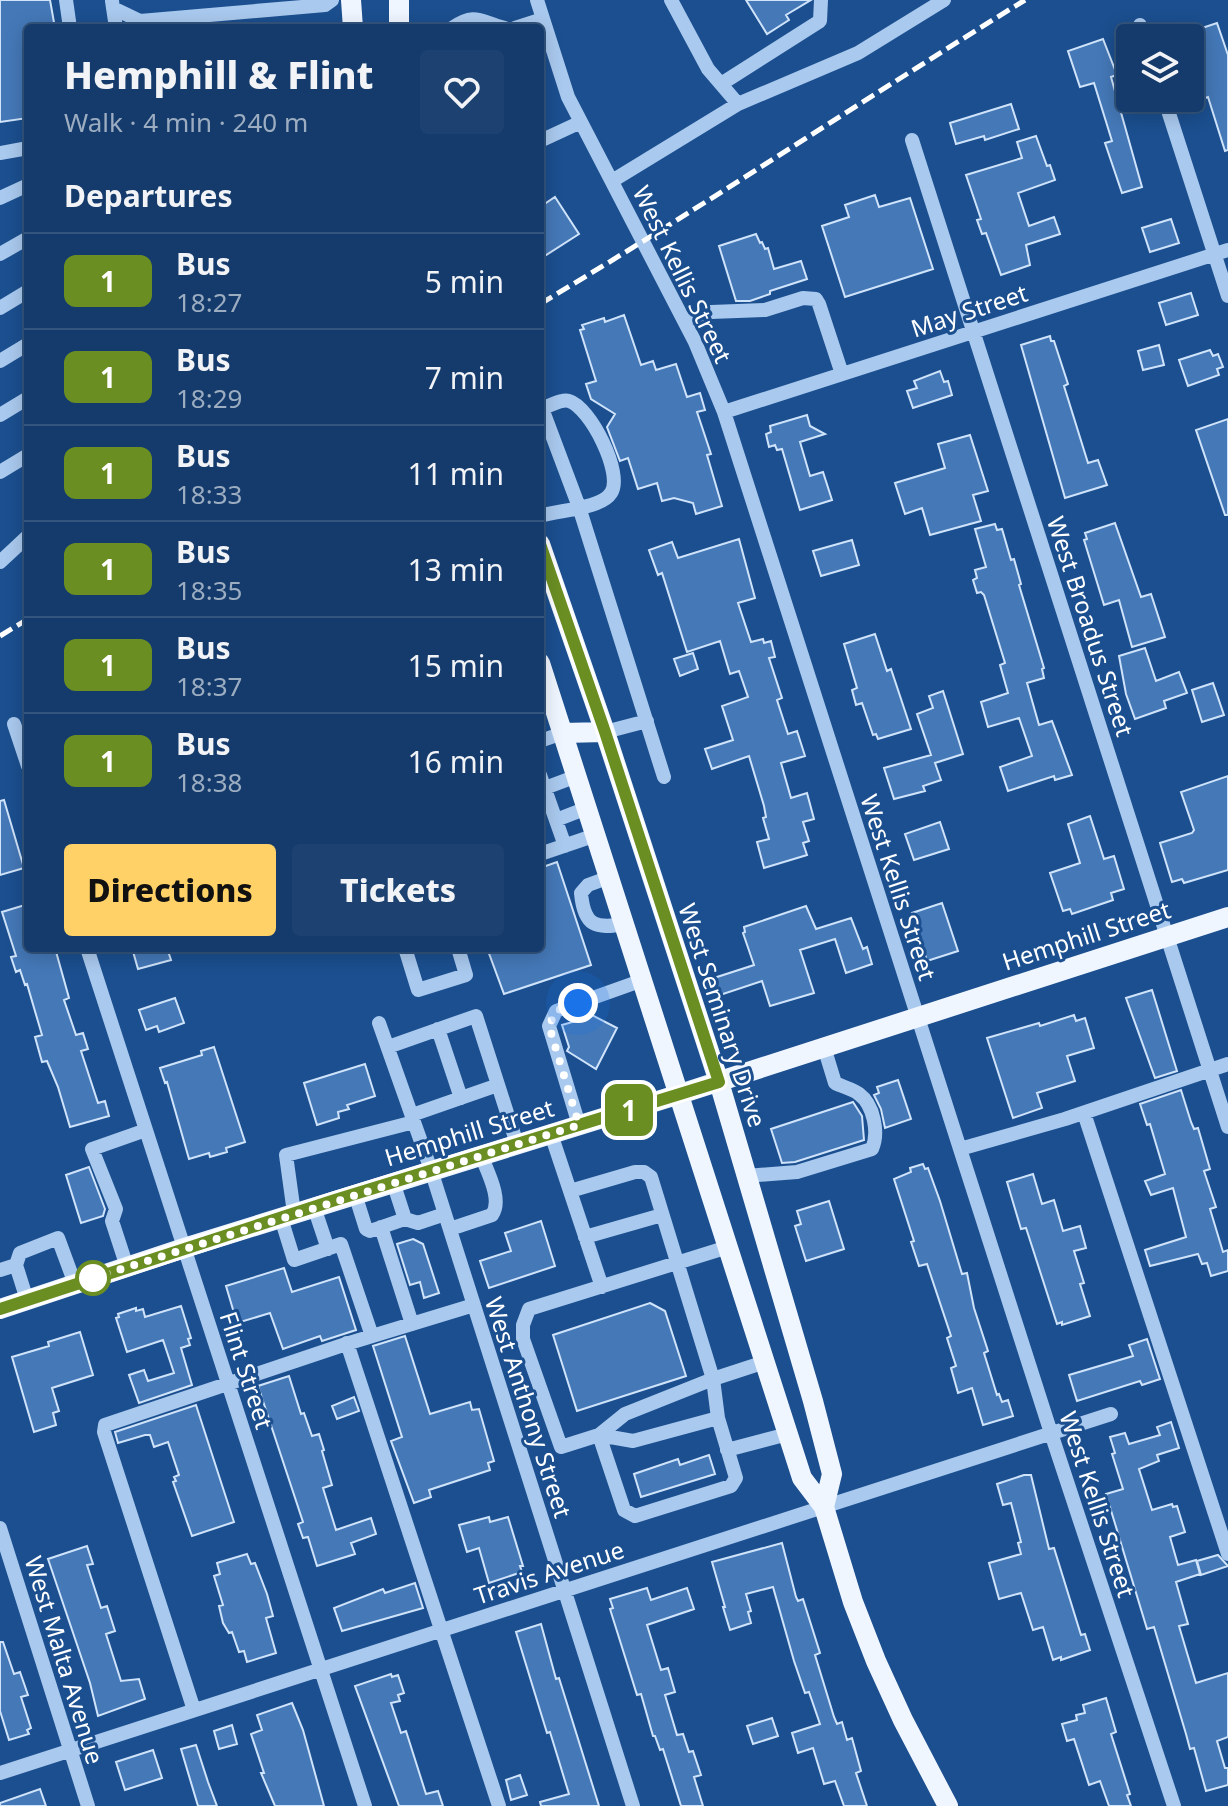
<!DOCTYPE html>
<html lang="en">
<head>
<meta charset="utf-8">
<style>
  :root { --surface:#143b6b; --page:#1d4271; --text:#f1f3f6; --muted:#9dadc1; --line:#33557e; --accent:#ffd166 }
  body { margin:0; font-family:"Noto Sans",sans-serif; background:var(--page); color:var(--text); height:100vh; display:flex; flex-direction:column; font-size:30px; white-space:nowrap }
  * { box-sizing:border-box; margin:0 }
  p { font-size:26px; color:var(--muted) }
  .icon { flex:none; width:44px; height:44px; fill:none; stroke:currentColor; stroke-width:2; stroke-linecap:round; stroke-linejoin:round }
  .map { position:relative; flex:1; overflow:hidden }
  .side { position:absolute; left:24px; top:24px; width:520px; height:928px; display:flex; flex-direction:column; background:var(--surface); border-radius:8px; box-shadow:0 4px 20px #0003,0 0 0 2px var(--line) }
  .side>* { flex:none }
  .badge { padding:0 16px; border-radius:12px; font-size:28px; line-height:52px }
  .tools { position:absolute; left:1116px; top:24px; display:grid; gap:16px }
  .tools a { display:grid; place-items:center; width:88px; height:88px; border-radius:8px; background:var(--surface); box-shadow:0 4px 20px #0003,0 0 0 2px var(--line); font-size:40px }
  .you { position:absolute; width:40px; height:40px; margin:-20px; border:6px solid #fff; border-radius:50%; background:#1a73e8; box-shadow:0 0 0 12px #1a73e833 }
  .map>.badge { position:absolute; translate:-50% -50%; box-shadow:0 0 0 4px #fff }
  h2 { padding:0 40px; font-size:30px; line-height:72px }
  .round { display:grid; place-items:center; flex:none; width:84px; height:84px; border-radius:8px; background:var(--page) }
  .overview { display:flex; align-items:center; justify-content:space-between; height:136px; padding:0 40px }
  h1 { font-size:38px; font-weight:800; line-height:60px }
  .action { display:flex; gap:16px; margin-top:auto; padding:16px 40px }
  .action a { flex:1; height:92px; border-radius:8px; background:var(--accent); color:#111; font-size:32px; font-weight:800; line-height:92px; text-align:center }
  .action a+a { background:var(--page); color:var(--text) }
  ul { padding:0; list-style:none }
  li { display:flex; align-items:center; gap:24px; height:96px; padding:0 40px; border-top:2px solid var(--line) }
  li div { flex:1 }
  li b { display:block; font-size:30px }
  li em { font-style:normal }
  li .badge { min-width:88px; font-weight:700; text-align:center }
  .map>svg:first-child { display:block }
  .building { fill:#4478b7; stroke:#cfe3fa; stroke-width:2 }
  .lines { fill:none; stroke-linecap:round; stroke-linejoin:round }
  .minor { stroke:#a9c9ee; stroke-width:14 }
  .major { stroke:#f0f6ff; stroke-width:20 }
  .rail { stroke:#fff; stroke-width:5; stroke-dasharray:14 6; stroke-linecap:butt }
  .line-casing { stroke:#fff; stroke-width:18 }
  .line { stroke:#6b8e23; stroke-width:12 }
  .walk { stroke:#fff; stroke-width:8; stroke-dasharray:0 14.4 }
  .stop-dot { fill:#fff; stroke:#6b8e23; stroke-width:4 }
  .labels { text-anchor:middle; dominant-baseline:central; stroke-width:6; stroke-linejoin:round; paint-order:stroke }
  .street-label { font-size:24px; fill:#fff; stroke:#1b4f8f }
</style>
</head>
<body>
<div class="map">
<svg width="1228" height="1806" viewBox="0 0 1228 1806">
  <rect width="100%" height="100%" fill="#1b4f8f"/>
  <path class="building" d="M0 0H50L55 28H28V118L0 122Z
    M746 0H811L786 15 789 20 767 34Z
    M1217 23 1228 55V150L1225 151 1208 97 1200 100 1190 70V32Z
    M1103 39 1117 75 1111 77 1142 187 1122 193 1105 143 1112 141 1094 83 1080 87 1068 51Z
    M1011 104 1019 129 985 140 984 136 956 144 950 123Z
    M1036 136 1047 166 1050 165 1055 180 1018 193 1029 226 1054 217 1060 234 1026 245 1030 265 1001 275 986 233 982 234 977 220 981 219 966 175 1022 158 1017 142Z
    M875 195 879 207 910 198 933 269 845 297 822 226 849 217 845 205Z
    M555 197 579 234 540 259V207Z
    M1171 219 1179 243 1150 252 1142 228Z
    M756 234 760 243 762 242 765 249 768 248 774 269 801 261 807 279 770 291V294L750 301H736L719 246Z
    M1191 293 1198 315 1166 325 1159 303Z
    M624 315 641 365 653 361 656 370 676 364 687 397 700 393 705 410 697 412 711 454 707 455 722 506 696 514 693 503 674 498 662 501 657 483 638 489 628 458 620 461 607 427 615 414 591 399 586 384 596 381 580 330 584 329 582 325 604 318 605 322Z
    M1050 336 1051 341H1054L1068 384 1064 386 1088 463 1098 460 1107 485 1065 498 1021 345Z
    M1159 345 1164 365 1143 370 1138 351Z
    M1210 350 1213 356 1218 354 1223 367 1217 369 1219 375 1188 386 1179 360Z
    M940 371 944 382 948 381 952 395 913 408 907 391 917 388 914 381Z
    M807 415 810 426 825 434 800 442 810 476 823 472 832 500 800 510 782 449 777 450 775 445 769 447 766 434 771 432 770 426Z
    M1228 419V515H1225L1196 430Z
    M970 435 988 491 973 495 981 521 930 535 922 508 905 514 895 483 945 468 938 444Z
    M1115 523 1141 597 1151 594 1165 637 1132 647 1119 600 1104 605 1084 540 1087 539 1085 533Z
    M995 524 997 530 1002 529 1011 560 1014 559 1021 584 1019 585 1044 668 1042 669 1044 678 1027 683 1039 725 1052 721 1072 775 1055 780 1054 776 1008 791 1000 767 1032 756 1019 718 988 727 981 702 1008 693 1000 665 1005 663 984 595 981 592 977 593 973 580 977 578 975 570 986 567 975 529Z
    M739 539 755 598 738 603 751 642 763 639 764 643 771 641 775 657 769 658 782 698 777 700 788 734 797 731 805 756 781 763 791 798 807 793 814 819 803 822 809 841 803 843 807 855 764 868 757 842 769 839 763 818 766 817 764 806 749 756 712 769 705 749 733 740 722 706 748 697 739 671 730 674 720 641 687 652 662 573 658 575 649 550 672 542 678 558Z
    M852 540 859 565 821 576 813 551Z
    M875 634 887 671 891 669 911 729 878 739 876 734 873 735 862 703 856 705 852 690 857 688 844 644Z
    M1145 648 1156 681 1179 672 1187 693 1164 701 1166 708 1135 719 1126 694 1119 656Z
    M693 653 698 669 680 676 674 659Z
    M1213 683 1224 715 1202 722 1192 690Z
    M943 691 963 754 935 763 941 780 923 786 925 791 894 799 884 768 931 755 917 714 933 708 929 696Z
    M1228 776V870L1184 883 1182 879 1172 882 1160 843 1192 833 1194 830 1181 792Z
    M4 800 24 868 0 875V801Z
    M1090 816 1104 859 1114 856 1124 889 1111 893 1113 900 1072 914 1070 909 1063 911 1050 873 1080 863 1068 824Z
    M940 822 949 849 914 860 905 834Z
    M557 862 591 965 504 994 487 948H540V868Z
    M942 903 958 951 927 961 912 913Z
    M28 904V948H55L69 998 64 1000 76 1035 83 1033 88 1049 81 1051 98 1103 105 1101 109 1116 70 1127 58 1087 47 1061 42 1062 35 1037 42 1035 27 984 25 985 20 970 16 972 11 957 16 956 2 912Z
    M806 906 816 929 851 918 863 949 867 947 872 964 846 973 835 939 800 950 814 993 770 1006 762 981 720 995 714 978 754 965 743 933 745 932 744 927Z
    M132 948H167L171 960 138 969Z
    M1152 990 1177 1071 1155 1078 1126 998Z
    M175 998 184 1023 159 1032 157 1026 146 1030 139 1010Z
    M586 1012 617 1028 596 1069 567 1051 569 1047 562 1025 583 1019Z
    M1074 1015 1076 1021 1085 1018 1094 1048 1067 1056 1075 1081 1037 1093 1042 1108 1013 1118 987 1038 1039 1023 1040 1026Z
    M214 1047 245 1142 226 1148 227 1152 210 1157 209 1153 189 1159 167 1082 165 1083 160 1068 202 1055 201 1051Z
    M365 1064 375 1096 347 1105 349 1109 338 1112 339 1118 317 1125 304 1083Z
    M898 1080 911 1119 885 1128 881 1109 874 1095 879 1093 877 1087Z
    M1181 1090 1191 1122 1194 1129 1198 1128 1210 1169 1204 1171 1216 1207 1210 1209 1223 1252 1228 1250V1271L1211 1276 1207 1263 1202 1264 1198 1254 1150 1266 1145 1250 1186 1237 1173 1188 1151 1195 1145 1181 1165 1174 1150 1124 1147 1125 1140 1104Z
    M853 1102 862 1116 864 1140 795 1162 782 1163 771 1129Z
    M923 1164 925 1169 928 1168 940 1201 962 1274 967 1273 974 1308 988 1351 984 1353 997 1395 999 1394 1002 1402 1008 1400 1013 1416 983 1425 972 1388 958 1393 951 1368 956 1366 947 1338 951 1336 927 1264 919 1266 911 1242 914 1241 894 1179 911 1172 910 1168Z
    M89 1167 105 1209 103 1216 81 1223 66 1175Z
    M1033 1174 1042 1204 1054 1200 1063 1231 1080 1226 1086 1248 1074 1251 1084 1283 1080 1284 1090 1316 1062 1325V1322L1057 1324 1028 1234 1026 1228 1021 1229 1007 1182Z
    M829 1201 844 1249 806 1261 795 1226 801 1224 797 1211Z
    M541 1221 555 1266 489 1288 480 1261 511 1251 505 1233Z
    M413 1239 423 1244 439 1293 424 1298 420 1282 410 1285 397 1244Z
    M284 1268 292 1292 339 1277 356 1330 322 1341 320 1336 283 1349 270 1313 237 1323 226 1286Z
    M650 1303 665 1311 686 1376 577 1411 553 1335Z
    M181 1306 191 1338 188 1339 190 1345 181 1348 192 1385 139 1403 129 1375 144 1370 148 1381 174 1373 163 1340 127 1352 116 1318 119 1317 118 1314 136 1308V1311L143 1309 145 1317Z
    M80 1332 93 1375 52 1388 59 1411 53 1413 56 1425 34 1432 12 1357 49 1346 48 1342Z
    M405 1336 430 1414 470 1402 472 1410 479 1409 494 1461 488 1463 490 1470 429 1490 431 1497 414 1503 391 1441 402 1437 373 1346Z
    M1147 1339 1160 1379 1142 1385 1140 1381 1077 1401 1069 1375 1133 1356 1129 1345Z
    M289 1376 301 1414 304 1413 312 1436 319 1434 324 1450 322 1451 332 1485 323 1488 336 1530 371 1518 376 1534 351 1543 355 1554 317 1566 308 1537 303 1538 298 1524 303 1522 258 1386Z
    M354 1397 359 1411 337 1419 332 1406Z
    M196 1405 234 1522 192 1536 173 1482 176 1481 174 1477 179 1475 168 1442 154 1447 150 1435H145L118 1443 115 1432Z
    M1171 1422 1179 1448 1157 1455 1159 1461 1139 1469 1152 1510 1172 1504 1173 1507 1177 1506 1185 1532 1170 1537 1178 1565 1196 1560 1200 1574 1176 1582 1188 1624 1179 1626 1196 1683 1228 1673V1737L1217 1741 1225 1768H1228V1785L1206 1791 1194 1748 1190 1749 1186 1734 1154 1627 1147 1629 1106 1494 1123 1489 1112 1454 1115 1453 1110 1437 1125 1433 1129 1444 1160 1435 1157 1427Z
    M709 1455 715 1474 641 1497 634 1474 678 1459 680 1465Z
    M1024 1475H1031L1049 1549 1054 1548 1081 1635 1085 1634 1090 1650 1061 1660V1657L1053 1660 1043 1627 1033 1630 1021 1593 999 1599 989 1563 1021 1554 1018 1543 1021 1542 1011 1503 1003 1505 997 1484Z
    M489 1517 490 1522 508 1517 523 1566H520L522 1572 489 1583 479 1548 467 1552 459 1525Z
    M782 1543 796 1597 798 1601 803 1599 820 1653 815 1655 834 1717 837 1724 842 1722 847 1740 852 1738 861 1771 856 1773 867 1806H844L835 1781 824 1784 813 1748 798 1753 792 1733 820 1724 809 1692 805 1693 794 1661 773 1587 746 1594 751 1611 748 1612 751 1623 730 1630 723 1607H725L712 1562Z
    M87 1546 93 1564 87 1565 101 1608 107 1606 115 1631 106 1634 121 1681 139 1679 145 1699 98 1716 90 1683 48 1559Z
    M247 1554 251 1564 255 1563 267 1594 273 1616 266 1618 276 1653 247 1662 244 1651 239 1652 232 1632 229 1633 223 1623 219 1606 223 1605 214 1576 220 1574 217 1563Z
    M1218 1555 1228 1566 1201 1575 1197 1561Z
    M415 1583 423 1608 342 1631 334 1608 383 1589 385 1593Z
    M647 1588 651 1600 687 1588 694 1609 647 1625 661 1670 668 1668 675 1692 665 1695 677 1735 683 1734 689 1752 693 1751 701 1775 694 1777 703 1806H681L663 1749 660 1750 655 1736H653L641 1694 637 1695 610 1609 613 1608 610 1599Z
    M541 1624 556 1679 559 1678 599 1806H541L540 1802 569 1794 550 1732 547 1733 516 1632Z
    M0 1642H3L14 1674 20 1672 28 1695 21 1697 31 1728 27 1730 29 1734 9 1740 0 1711Z
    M391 1674 392 1677 398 1675 404 1693 398 1695 400 1701 391 1703 401 1733 406 1731 426 1794 438 1791 443 1806H399L355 1686Z
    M1106 1698 1116 1732 1111 1734 1130 1794 1127 1795 1131 1806H1109L1100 1781 1089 1785 1074 1739 1067 1741 1062 1724 1077 1720 1076 1715 1085 1713 1083 1705Z
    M292 1703 303 1730 324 1806H275L261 1773H264L251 1734 262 1730 257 1715Z
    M772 1718 778 1736 753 1744 747 1726Z
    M232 1725 237 1744 219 1749 214 1731Z
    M196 1745 208 1782 217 1806H198L181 1749Z
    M153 1750 162 1778 125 1790 116 1762Z
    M520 1775 527 1795 511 1800 506 1780Z
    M40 1789 46 1806H0V1803Z"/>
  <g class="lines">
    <path class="minor" d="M66 0 70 28
      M537 0 568 97 695 342 724 412 1051 1433 1174 1806
      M671 0 708 69 738 104
      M112 1 116 28
      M113 8 140 21 325 5 332 0
      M1140 25 1144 38
      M452 28C477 11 481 23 505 28
      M515 28 543 19
      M721 84 820 21 821 0
      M1164 98 1228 296
      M912 140 1228 1127
      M540 141 581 122
      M0 153 28 148
      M612 181 738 104 858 53 944 0
      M0 198 28 185
      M0 254 28 238
      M0 308 28 291
      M684 320 711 312 765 310 803 298 816 299 819 304 842 374
      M0 361 28 344
      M724 412 1228 250
      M0 415 28 398
      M0 472 28 455
      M540 516C558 510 601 509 611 493 624 474 590 407 569 401 562 399 552 405 545 407L543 411 579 507 664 777
      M0 562 28 536
      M14 724 28 766
      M605 732 647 721
      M540 741 563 733
      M540 775 565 846
      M545 788 577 776
      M556 820 587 808
      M540 854 596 835
      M610 877 588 885 581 893C584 926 595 929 625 924
      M87 948 365 1806
      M405 948 418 990 466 975 458 948
      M379 1023 431 1170 633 1806
      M438 1029 461 1098
      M388 1047 476 1016 517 1144
      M1084 1113 1228 1554
      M412 1115 498 1085
      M579 1125 549 1026 556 1011 643 980
      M551 1134 602 1287
      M960 1149 1065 1119 1228 1064
      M746 1176 797 1172 872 1149C879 1133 874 1105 859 1094 853 1089 843 1087 835 1083L824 1047
      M570 1191 635 1172H644L651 1177 713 1379 718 1418 736 1478 731 1486 635 1516 624 1510 599 1435 633 1441 718 1418
      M355 1194 366 1229 370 1231 405 1219 393 1182
      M314 1207 328 1249
      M294 1213 286 1155 414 1122
      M281 1218 294 1260 341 1244 372 1336
      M405 1219 418 1223 445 1214
      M381 1227 412 1324
      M450 1229 492 1215C503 1200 487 1171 481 1155
      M585 1237 662 1215
      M728 1247 529 1309 523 1325V1339L561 1447 599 1435 625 1414 713 1379 765 1362
      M16 1265 20 1253 58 1238 75 1284
      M127 1267 112 1221 116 1209 92 1149 146 1130
      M0 1270 16 1265 27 1300
      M347 1343 499 1806
      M727 1450 788 1434
      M0 1528 88 1806
      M194 1710 104 1432 105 1425 346 1344 474 1305
      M0 1773 1111 1414"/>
    <path class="major" d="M351 0 353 28
      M399 28V0
      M540 544 605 732 719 1082 813 1401 832 1474 824 1507
      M540 663 802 1478 824 1507 853 1602 876 1661 903 1720 948 1806
      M563 733 605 732
      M0 1309 184 1248 680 1094 1228 917"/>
    <path class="rail" d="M540 304C704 206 863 100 1025 0
      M0 636 28 619"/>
  </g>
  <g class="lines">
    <g class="line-casing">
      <path id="line" d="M0 1309 335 1200 719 1082 605 732 540 544"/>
    </g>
    <use href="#line" class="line"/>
    <path class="walk" d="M93 1278 579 1125 549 1026 556 1011 578 1003"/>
  </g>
  <circle class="stop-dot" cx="93" cy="1278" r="16"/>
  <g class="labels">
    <g class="street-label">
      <text transform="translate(683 274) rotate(64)">West Kellis Street</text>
      <text transform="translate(969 310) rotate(-18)">May Street</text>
      <text transform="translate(1091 626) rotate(72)">West Broadus Street</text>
      <text transform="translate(899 887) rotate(72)">West Kellis Street</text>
      <text transform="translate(1086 935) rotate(-18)">Hemphill Street</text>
      <text transform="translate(723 1015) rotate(72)">West Seminary Drive</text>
      <text transform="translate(469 1132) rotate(-17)">Hemphill Street</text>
      <text transform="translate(247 1370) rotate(72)">Flint Street</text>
      <text transform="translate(529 1407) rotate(72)">West Anthony Street</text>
      <text transform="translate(1098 1504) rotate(72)">West Kellis Street</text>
      <text transform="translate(549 1572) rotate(-18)">Travis Avenue</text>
      <text transform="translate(65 1660) rotate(73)">West Malta Avenue</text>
    </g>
  </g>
</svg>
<div class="tools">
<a><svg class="icon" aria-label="layers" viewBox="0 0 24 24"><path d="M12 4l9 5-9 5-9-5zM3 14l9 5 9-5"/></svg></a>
</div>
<div class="you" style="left:578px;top:1003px"></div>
<b class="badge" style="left:629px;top:1110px;background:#6b8e23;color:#fff">1</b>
<section class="side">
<div class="overview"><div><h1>Hemphill &amp; Flint</h1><p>Walk · 4 min · 240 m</p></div><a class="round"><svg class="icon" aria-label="heart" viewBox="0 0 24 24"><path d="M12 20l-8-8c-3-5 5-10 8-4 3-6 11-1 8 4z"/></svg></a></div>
<h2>Departures</h2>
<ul>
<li><span class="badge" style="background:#6b8e23;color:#fff">1</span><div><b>Bus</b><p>18:27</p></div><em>5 min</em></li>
<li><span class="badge" style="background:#6b8e23;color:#fff">1</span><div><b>Bus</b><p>18:29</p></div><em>7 min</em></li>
<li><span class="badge" style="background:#6b8e23;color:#fff">1</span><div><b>Bus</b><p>18:33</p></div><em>11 min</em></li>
<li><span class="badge" style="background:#6b8e23;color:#fff">1</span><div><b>Bus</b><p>18:35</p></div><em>13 min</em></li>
<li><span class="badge" style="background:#6b8e23;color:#fff">1</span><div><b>Bus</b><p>18:37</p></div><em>15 min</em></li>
<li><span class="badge" style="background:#6b8e23;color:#fff">1</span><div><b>Bus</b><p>18:38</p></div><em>16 min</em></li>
</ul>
<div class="action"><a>Directions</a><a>Tickets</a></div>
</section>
</div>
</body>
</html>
